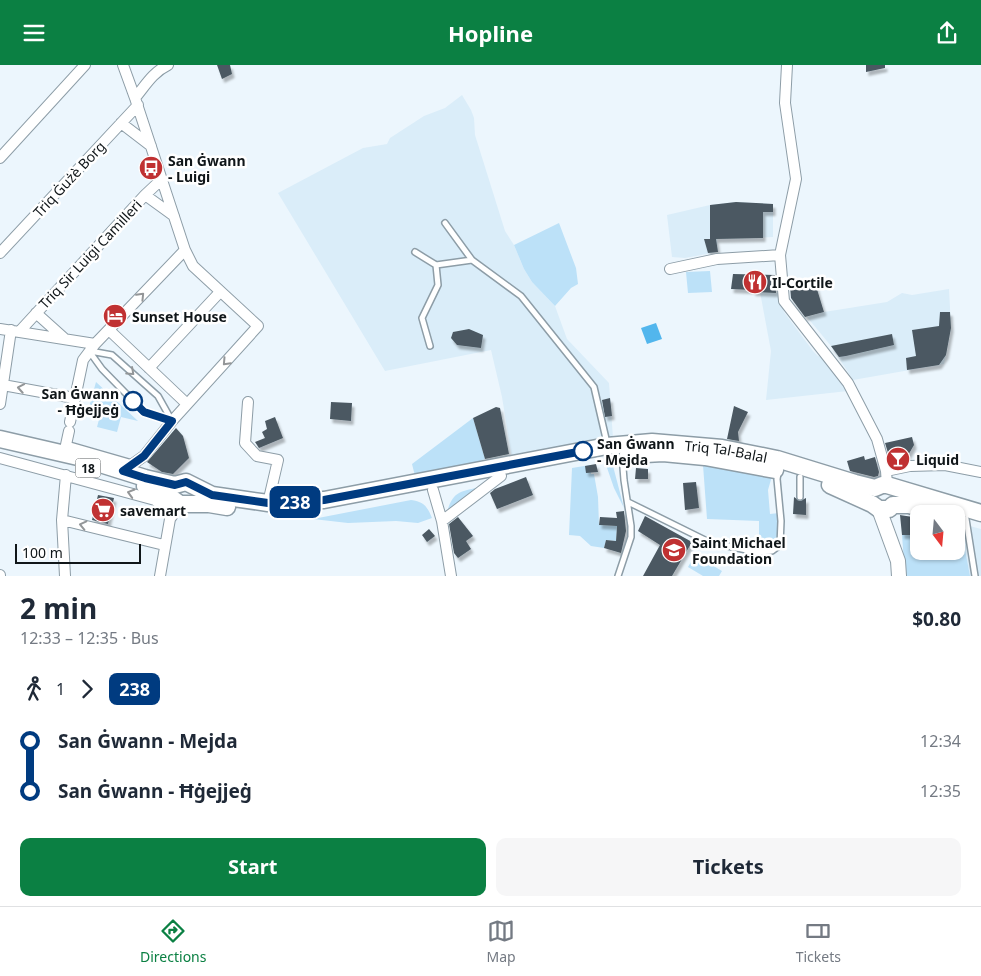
<!DOCTYPE html>
<html lang="en">
<head>
<meta charset="utf-8">
<style>
  :root { --surface:#fff; --page:#f6f6f7; --text:#1f2937; --muted:#747a83; --line:#e0e1e3; --accent:#0b8043 }
  body { margin:0; font-family:"Noto Sans",sans-serif; background:var(--page); color:var(--text); height:100vh; display:flex; flex-direction:column; font-size:19px; white-space:nowrap }
  * { box-sizing:border-box; margin:0 }
  p { font-size:16px; color:var(--muted) }
  .icon { flex:none; width:28px; height:28px; fill:none; stroke:currentColor; stroke-width:2; stroke-linecap:round; stroke-linejoin:round }
  .map { position:relative; height:511px; overflow:hidden }
  .drawer { display:flex; flex-direction:column; background:var(--surface); flex:1 }
  .drawer>* { flex:none }
  .badge { padding:0 10px; border-radius:8px; font-size:18px; line-height:32px }
  .needle { width:32px; rotate:164deg }
  .fabs { position:absolute; left:910px; top:440px; display:grid; gap:10px }
  .fabs a { display:grid; place-items:center; width:55px; height:55px; border-radius:10px; background:var(--surface); box-shadow:0 1px 4px #0004; font-size:25px }
  .scale { position:absolute; left:15px; bottom:12px; width:126px; box-sizing:border-box; padding-left:5px; border:2px solid #101619; border-top:0; font-size:14px; line-height:18px; white-space:nowrap; color:#101619; -webkit-text-stroke:4px #fff; paint-order:stroke }
  .map>.badge { position:absolute; translate:-50% -50%; box-shadow:0 0 0 2px #fff }
  .legs { display:flex; align-items:center; gap:8px; height:55px; padding:0 20px; font-size:16px }
  .legs p { margin-inline-start:auto }
  .overview { display:flex; align-items:center; justify-content:space-between; height:85px; padding:0 20px }
  h1 { font-size:28px; font-weight:700; line-height:38px }
  .button { display:flex; gap:10px; margin-top:auto; padding:10px 20px }
  .button a { flex:1; height:58px; border-radius:10px; background:var(--accent); color:#fff; font-size:20px; font-weight:700; line-height:58px; text-align:center }
  .button a+a { background:var(--page); color:var(--text) }
  ul { padding:0 20px; list-style:none }
  li { display:flex; align-items:center; gap:18px; height:50px; font-size:19px }
  li i { display:grid; place-items:center; width:8px; height:100%; margin:0 6px; background:currentColor }
  li i::after { content:''; width:12px; height:12px; margin:-6px; border:4px solid; border-radius:50%; background:var(--surface) }
  li p { margin-inline-start:auto }
  li:first-child i { background:linear-gradient(#0000 50%,currentColor 0) }
  li:last-child i { background:linear-gradient(currentColor 50%,#0000 0) }
  header { display:flex; justify-content:space-between; align-items:center; height:65px; padding:0 20px; background:var(--accent); color:#fff; font-size:22px; font-weight:700 }
  .tab-bar { display:flex; justify-content:space-around; align-items:center; height:70px; border-top:1px solid var(--line); background:var(--surface); font-size:14px; color:var(--muted) }
  .tab-bar a { display:grid; justify-items:center; gap:2px }
  .tab-bar .active { color:var(--accent) }
  .map>svg:first-child { display:block }
  .built { fill:#daedf9 }
  .green { fill:#bce1f8 }
  .water { fill:#52b6ed }
  .building { fill:#4b5962; filter:url(#shadow) }
  .lines { fill:none; stroke-linecap:round; stroke-linejoin:round }
  .service-casing { stroke:#8d9da7; stroke-width:8 }
  .minor-casing { stroke:#8d9da7; stroke-width:12 }
  .secondary-casing { stroke:#8d9da7; stroke-width:16 }
  .trunk-casing { stroke:#8d9da7; stroke-width:19 }
  .service { stroke:#fff; stroke-width:5 }
  .minor { stroke:#fff; stroke-width:10 }
  .secondary { stroke:#fff; stroke-width:14 }
  .trunk { stroke:#fff; stroke-width:16 }
  .oneway { stroke:#939698 }
  .line-1-casing { stroke:#fff; stroke-width:11 }
  .line-1 { stroke:#003b80; stroke-width:8 }
  .stop-1-dot { fill:#fff; stroke:#003b80; stroke-width:2.5 }
  .labels { text-anchor:middle; dominant-baseline:central; stroke-width:5; stroke-linejoin:round; paint-order:stroke }
  .shield { fill:#fff; stroke:#585c5e; stroke-width:1 }
  .shield-label { font-size:12px; font-weight:bold; fill:#101619 }
  .poi-label { font-size:14px; font-weight:bold; fill:#101619; stroke:#fff; text-anchor:start }
  .street-label { font-size:14px; fill:#101619; stroke:#fff }
  .stop-label { font-size:14px; font-weight:bold; fill:#101619; stroke:#fff; text-anchor:end }
</style>
</head>
<body>
<header><svg class="icon" aria-label="menu" viewBox="0 0 24 24"><path d="M4 6h16M4 12h16M4 18h16"/></svg>Hopline<svg class="icon" aria-label="share" viewBox="0 0 24 24"><path d="M12 15V3M7 8l5-5 5 5M5 13v7h14v-7"/></svg></header>
<div class="map">
<svg width="981" height="511" viewBox="0 0 981 511">
  <defs>
    <filter id="shadow"><feDropShadow dx="2.5" dy="4" stdDeviation="1" flood-color="#0004"/></filter>
  </defs>
  <rect width="100%" height="100%" fill="#ecf6fd"/>
  <path class="built" d="M462 30 471 45 474 53 475 70 505 166 514 180 524 204 532 217 555 241 567 274 609 318 613 373 512 394 502 332 491 285 385 306 278 128 363 83 387 79 390 73 424 51 445 43Z
    M736 137 773 139V172L717 174 718 187 685 193 672 192 667 150 710 140Z
    M949 224 951 263 944 299 853 315 831 281 807 252 824 247 887 237 902 228 912 230Z
    M760 227 779 228 784 247 813 286 818 291 822 292 848 326 766 335 771 286Z
    M966 460 981 464V511H970L962 468Z"/>
  <path class="green" d="M559 158 576 203 578 219 571 223 555 241 532 217 524 204 514 180Z
    M710 206 712 227 688 228 686 207Z
    M96 317 138 356 121 352 117 367 97 362 101 347 88 346Z
    M473 353 485 394 477 397 475 400 415 411 412 399Z
    M605 397H608L613 401 624 443 614 423Z
    M590 400 591 409H594L598 432 599 460 617 461 616 476 606 475 604 483 591 481 580 471 569 470 572 403Z
    M703 400 711 402 716 401 772 411 768 425 770 449 779 448V478L773 483 759 484V456L707 454Z
    M481 422 447 448C452 426 462 426 481 422Z
    M411 435C424 437 427 441 432 453L418 458 396 456 348 458 313 454Z
    M919 452V486H956V466L962 468 970 511H905L902 470H917Z
    M695 490 722 506 719 511H703L688 502Z"/>
  <path class="water" d="M656 258 662 274 647 279 641 263Z"/>
  <path class="building" d="M217 0H230L232 9 222 14Z
    M866 0H885V3L866 7Z
    M736 137 773 139V147H763V173L716 174 718 187 708 188 704 174H710V140Z
    M733 209 775 210 776 228 753 227V225L731 224Z
    M790 221H816L824 247 805 252 791 233Z
    M940 247H950L951 263 946 290 939 300 907 305 906 293 916 291 912 265 939 261Z
    M469 264 483 270 481 283 457 280 451 273 453 267Z
    M892 269 894 280 846 291 839 292 831 281Z
    M610 333 612 351 605 352 602 335Z
    M331 337 352 338 351 356 330 354Z
    M734 341 748 347 738 367 739 376 727 374Z
    M496 342 500 343 509 389 485 394 473 353Z
    M275 352 283 373 259 383 255 377 265 373 262 367 267 364 265 356Z
    M176 363 183 371 189 393 173 409 162 407 147 397Z
    M912 372 914 380 907 392V395L891 398 885 378Z
    M864 391 865 395 875 392 879 407 878 411 874 412 850 406 847 396Z
    M596 399 598 407 586 408 585 401Z
    M636 403 648 404V414H635Z
    M526 412 533 430 497 444 490 428 495 424Z
    M696 417 699 443 685 445 683 418Z
    M98 430 114 433 108 459 92 455Z
    M794 432 800 436 806 433V450L793 449Z
    M624 446 626 466 621 488 604 483 606 475 616 476 617 461 599 460 600 452 617 453 616 447Z
    M900 450 919 453 917 470H902Z
    M645 451 692 477 672 511H643L660 480 638 466Z
    M458 452 473 471 466 476 471 484 458 493 454 488 449 459Z
    M429 464 435 471 427 477 422 470Z"/>
  <g class="lines">
    <g class="service-casing">
      <path id="service" d="M445 158 472 195 521 231 594 322 607 378
        M415 187 436 200 472 195
        M430 281 422 253 438 220 436 200
        M89 286 102 304 144 347 171 356
        M90 286 112 290 158 331 172 356
        M66 379 132 398
        M800 412V432
        M628 437 709 477 756 487 772 486 780 480 781 456 777 414 778 408
        M966 454 975 511
        M618 511 631 472V461L624 415 622 390"/>
    </g>
    <g class="minor-casing">
      <path id="minor" d="M123 0 135 33 185 185 193 201 258 261 172 356 144 391 123 406
        M787 0 785 38 796 114 780 190 784 236 848 318 877 374 886 406 887 420
        M135 33C145 21 153 7 168 0
        M121 58 151 81
        M0 93 85 0
        M145 130 174 151
        M0 188 138 40
        M670 204 717 194 780 190
        M36 248 65 274
        M0 264 95 279
        M109 265 187 339
        M19 267 145 130 162 114
        M149 303 220 227
        M3 320 74 333
        M248 337 245 378 257 391 278 395 268 438
        M0 339 11 265
        M70 357 83 295 95 279 185 185
        M64 389 69 366
        M0 393 155 435 173 449
        M886 406 910 401 945 400 981 407
        M433 425 442 456 451 511
        M62 455 164 480
        M442 456 501 411
        M0 510V511
        M65 511 62 455 66 410
        M160 511 170 454 177 444"/>
    </g>
    <g class="secondary-casing">
      <path id="secondary" d="M879 444 898 496 899 511"/>
    </g>
    <g class="trunk-casing">
      <g id="trunk">
        <path id="s1" d="M0 374 78 392 145 413 175 420 186 417 212 430 268 438 324 435 607 381 652 377 722 383 777 394 855 418 875 423 882 420H887L981 448"/>
        <path d="M628 390 663 388 705 392 775 405"/>
        <path d="M830 420 872 439 879 444H889L893 440H909L944 449"/>
        <path d="M145 421 173 434 180 439H209L227 442"/>
      </g>
    </g>
    <use href="#service" class="service"/>
    <use href="#minor" class="minor"/>
    <use href="#secondary" class="secondary"/>
    <use href="#trunk" class="trunk"/>
  </g>
  <defs><path id="oneway-chevron" d="M-2-3.5L2.5 0L-2 3.5" fill="none" stroke-width="1.6" stroke-linecap="round" stroke-linejoin="round" transform="scale(1.25)"/></defs>
  <g class="oneway">
    <use href="#oneway-chevron" transform="translate(141 231) rotate(-46)"/>
    <use href="#oneway-chevron" transform="translate(226 297) rotate(133)"/>
    <use href="#oneway-chevron" transform="translate(131 307) rotate(42)"/>
    <use href="#oneway-chevron" transform="translate(21 323) rotate(-170)"/>
    <use href="#oneway-chevron" transform="translate(131 428) rotate(-164)"/>
    <use href="#oneway-chevron" transform="translate(83 460) rotate(-167)"/>
  </g>
  <g class="lines">
    <g class="line-1-casing">
      <path id="line-1" d="M133 336 144 347 172 356 144 391 123 406 145 413 175 420 186 417 212 430 268 438H292L324 435 583 386"/>
    </g>
    <use href="#line-1" class="line-1"/>
  </g>
  <defs>
    <g id="bus-disc" transform="scale(1.25)"><circle r="9.5" fill="#c03132" stroke="#fff"/><path d="M-5-6H5V4H4V6H2V4H-2V6H-4V4H-5ZM-3.5-4V0h7V-4ZM-3.5 1.2v1.5H-2V1.2ZM2 1.2v1.5H3.5V1.2Z" fill="#fff"/></g>
    <g id="restaurant-disc" transform="scale(1.25)"><circle r="9.5" fill="#c03132" stroke="#fff"/><path d="M-5-6h1v4h1v-4h1v4h1v-4h1v5L-1.5 .5V6h-2V.5L-5-1ZM5-6V6H3V1.5H1.5Q1.5-4 5-6Z" fill="#fff"/></g>
    <g id="hotel-disc" transform="scale(1.25)"><circle r="9.5" fill="#c03132" stroke="#fff"/><path d="M-6-4.5h1.5V1H6V5H4.5V3h-9V5H-6ZM-4 0a1.8 1.8 0 1 1 3.6 0ZM.5 0V-2.5h3Q6-2.5 6 0Z" fill="#fff"/></g>
    <g id="bar-disc" transform="scale(1.25)"><circle r="9.5" fill="#c03132" stroke="#fff"/><path d="M-6-5H6L.8 .8V4.5H3.5V6h-7V4.5H-.8V.8Z" fill="#fff"/></g>
    <g id="supermarket-disc" transform="scale(1.25)"><circle r="9.5" fill="#c03132" stroke="#fff"/><path d="M-6-5.5h2.5l.6 2H6L4.5 2H-2.5L-4.4-4H-6ZM-1.5 3.2a1.3 1.3 0 1 0 .1 0ZM3 3.2a1.3 1.3 0 1 0 .1 0Z" fill="#fff"/></g>
    <g id="school-disc" transform="scale(1.25)"><circle r="9.5" fill="#c03132" stroke="#fff"/><path d="M0-5L7-2L0 1L-7-2ZM-4 1L0 2.5L4 1V4Q0 6-4 4Z" fill="#fff"/></g>
  </defs>
  <g fill-rule="evenodd">
    <use href="#bus-disc" x="151" y="103"/>
    <use href="#restaurant-disc" x="755" y="217"/>
    <use href="#hotel-disc" x="115" y="251"/>
    <use href="#bar-disc" x="898" y="394"/>
    <use href="#supermarket-disc" x="103" y="445"/>
    <use href="#school-disc" x="674" y="485"/>
  </g>
  <g class="stop-1-dot">
    <circle cx="133" cy="336" r="9"/>
    <circle cx="583" cy="386" r="9"/>
  </g>
  <g class="labels">
    <rect class="shield" x="75.5" y="393.5" width="25" height="19" rx="4"/>
    <g class="shield-label">
      <text x="88" y="403">18</text>
    </g>
    <g class="poi-label">
      <text x="168" y="95">San Ġwann<tspan x="168" dy="16">- Luigi</tspan></text>
      <text x="772" y="217">Il-Cortile</text>
      <text x="132" y="251">Sunset House</text>
      <text x="916" y="394">Liquid</text>
      <text x="120" y="445">savemart</text>
      <text x="692" y="477">Saint Michael<tspan x="692" dy="16">Foundation</tspan></text>
    </g>
    <g class="street-label">
      <text transform="translate(69 114) rotate(-47)">Triq Ġużè Borg</text>
      <text transform="translate(90 189) rotate(-47)">Triq Sir Luigi Camilleri</text>
      <text stroke="none"><textPath href="#s1" startOffset="742">Triq Tal-Balal</textPath></text>
    </g>
    <g class="stop-label">
      <text x="119" y="328">San Ġwann<tspan x="119" dy="16">- Ħġejjeġ</tspan></text>
      <text x="597" y="378" text-anchor="start">San Ġwann<tspan x="597" dy="16">- Mejda</tspan></text>
    </g>
  </g>
</svg>
<div class="fabs">
<a><svg class="needle" viewBox="-14 -14 28 28"><path d="M0-13l5 13h-10z" fill="#e53935"/><path d="M0 13l5-13h-10z" fill="#747a83"/></svg></a>
</div>
<div class="scale">100 m</div>
<b class="badge" style="left:295px;top:437px;background:#003b80;color:#fff">238</b>
</div>
<section class="drawer">
<div class="overview"><div><h1>2 min</h1><p>12:33 – 12:35 · Bus</p></div><b>$0.80</b></div>
<div class="legs"><svg class="icon" aria-label="walk" viewBox="0 0 24 24"><circle cx="13" cy="4" r="2"/><path d="M13 8l-2 6 4 7M11 14l-3 7M7 12l3-4h3l4 4"/></svg>1<svg class="icon" aria-label="forward" viewBox="0 0 24 24"><path d="M9 5l7 7-7 7"/></svg><b class="badge" style="background:#003b80;color:#fff">238</b></div>
<ul>
<li><i style="color:#003b80"></i><b>San Ġwann - Mejda</b><p>12:34</p></li>
<li><i style="color:#003b80"></i><b>San Ġwann - Ħġejjeġ</b><p>12:35</p></li>
</ul>
<div class="button"><a>Start</a><a>Tickets</a></div>
</section>
<nav class="tab-bar">
<a class="active"><svg class="icon" aria-label="directions" viewBox="0 0 24 24"><path d="M12 3l9 9-9 9-9-9zM9 14v-3h6M13 9l2 2-2 2"/></svg>Directions</a>
<a><svg class="icon" aria-label="map" viewBox="0 0 24 24"><path d="M3 6l6-2 6 2 6-2v14l-6 2-6-2-6 2zM9 4v14M15 6v14"/></svg>Map</a>
<a><svg class="icon" aria-label="tickets" viewBox="0 0 24 24"><path d="M3 7h18v10H3zM15 7v10"/></svg>Tickets</a>
</nav>
</body>
</html>
